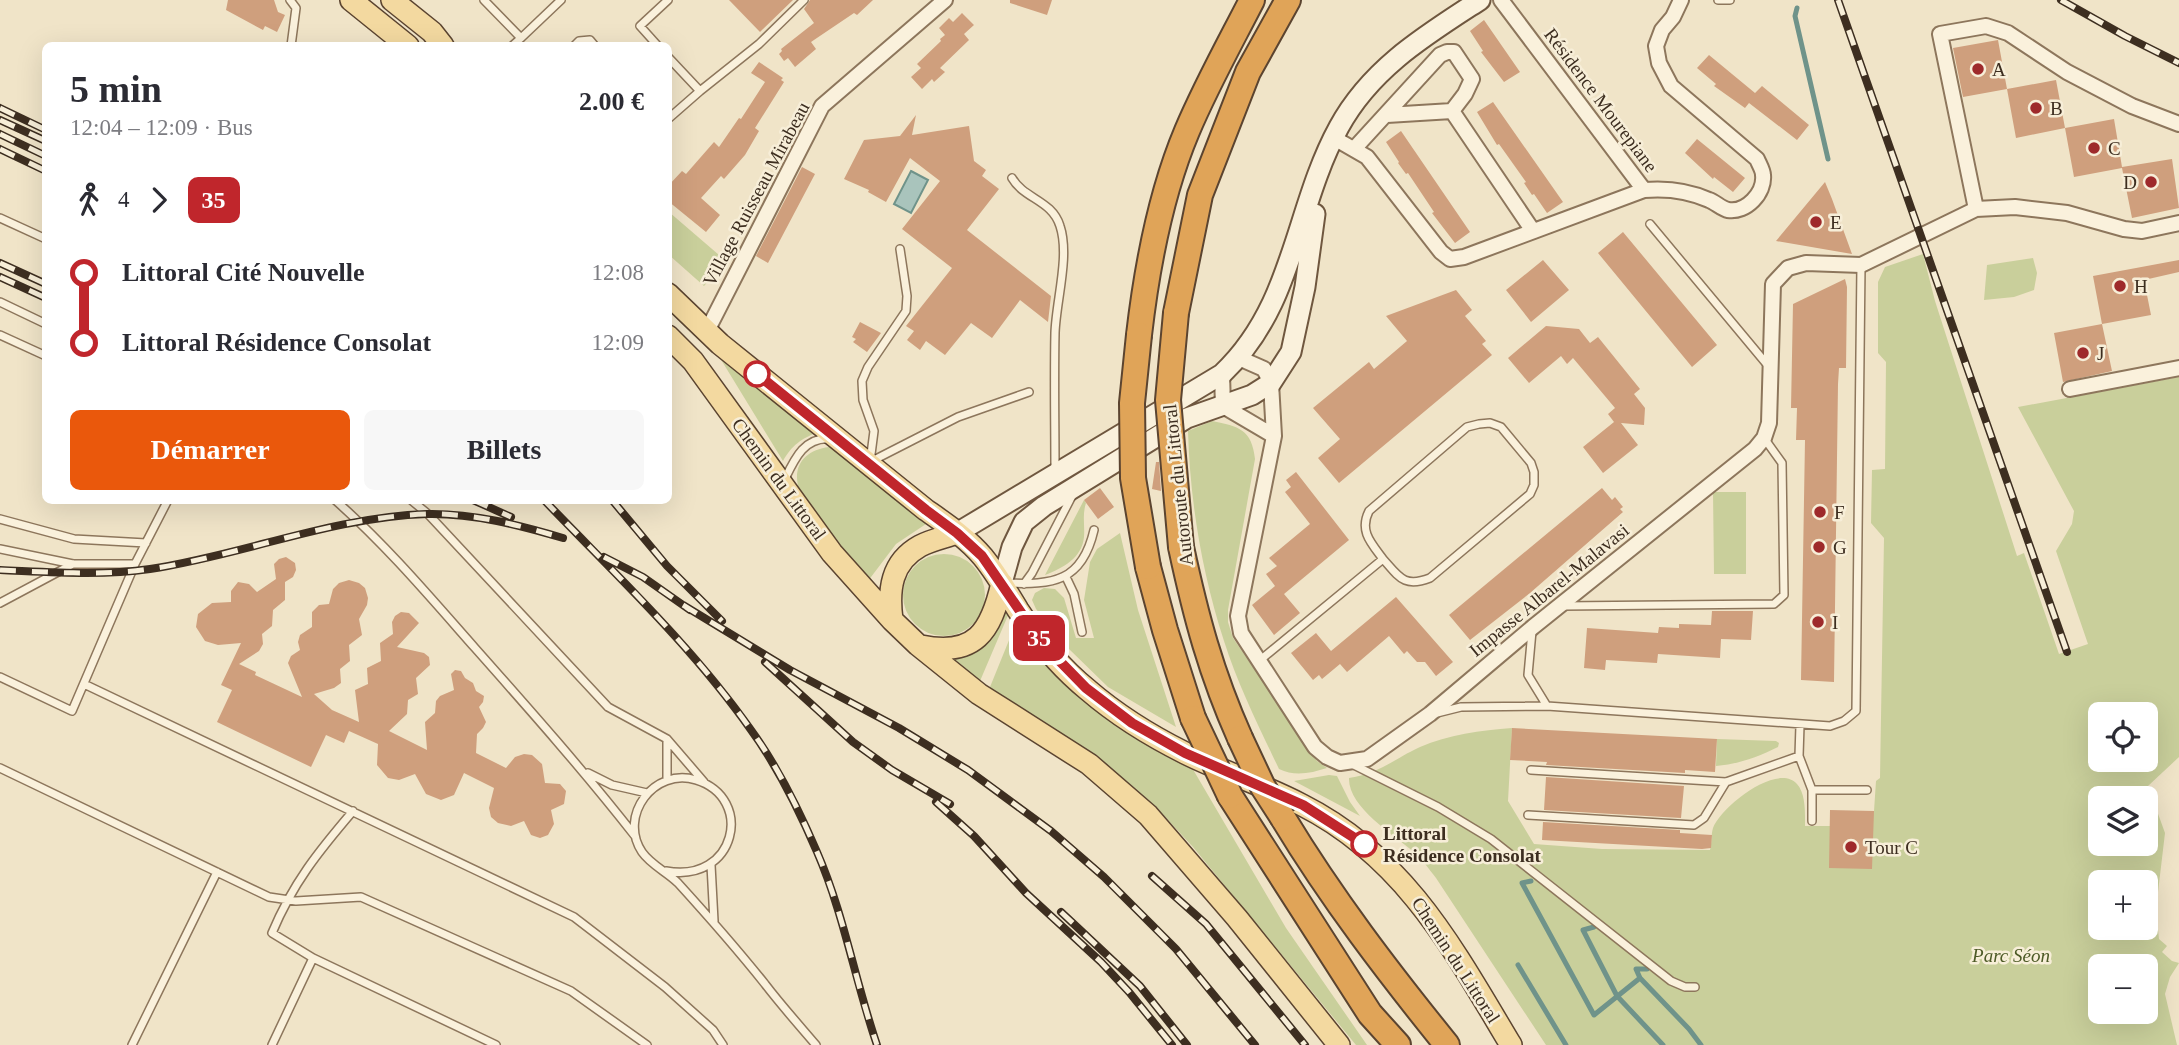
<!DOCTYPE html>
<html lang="fr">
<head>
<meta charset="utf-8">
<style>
  :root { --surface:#fff; --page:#f7f7f7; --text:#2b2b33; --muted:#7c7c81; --accent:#ea580c }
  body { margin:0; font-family:"Times New Roman",serif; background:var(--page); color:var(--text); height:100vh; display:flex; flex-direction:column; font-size:26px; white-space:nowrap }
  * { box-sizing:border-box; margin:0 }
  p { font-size:23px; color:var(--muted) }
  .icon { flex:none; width:38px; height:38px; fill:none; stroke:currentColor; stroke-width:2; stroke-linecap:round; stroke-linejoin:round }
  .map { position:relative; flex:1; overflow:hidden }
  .sheet { position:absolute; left:42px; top:42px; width:630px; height:462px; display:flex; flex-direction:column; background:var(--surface); border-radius:10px; box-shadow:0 7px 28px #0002 }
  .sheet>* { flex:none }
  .badge { padding:0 14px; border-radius:10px; font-size:24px; line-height:46px }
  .buttons { position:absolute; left:2088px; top:702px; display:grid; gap:14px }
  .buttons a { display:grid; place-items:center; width:70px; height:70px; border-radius:10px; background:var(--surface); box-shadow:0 7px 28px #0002; font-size:35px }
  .map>.badge { position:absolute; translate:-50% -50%; box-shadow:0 0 0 4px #fff }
  .legs { display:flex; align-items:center; gap:10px; height:77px; padding:0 28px; font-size:23px }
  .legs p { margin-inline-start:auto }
  .headline { display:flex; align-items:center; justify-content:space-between; height:119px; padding:0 28px }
  h1 { font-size:38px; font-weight:700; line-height:52px }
  .button { display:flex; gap:14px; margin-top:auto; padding:14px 28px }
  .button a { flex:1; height:80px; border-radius:10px; background:var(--accent); color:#fff; font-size:28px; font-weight:700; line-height:80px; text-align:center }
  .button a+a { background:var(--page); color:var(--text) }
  ul { padding:0 28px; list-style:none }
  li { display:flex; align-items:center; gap:24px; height:70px; font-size:26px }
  li i { display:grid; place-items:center; width:10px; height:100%; margin:0 9px; background:currentColor }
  li i::after { content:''; width:18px; height:18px; margin:-9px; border:5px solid; border-radius:50%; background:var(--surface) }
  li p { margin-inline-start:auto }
  li:first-child i { background:linear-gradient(#0000 50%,currentColor 0) }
  li:last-child i { background:linear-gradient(currentColor 50%,#0000 0) }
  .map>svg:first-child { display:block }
  .green { fill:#c9cf9b; fill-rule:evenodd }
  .water { fill:#a9c4bc; stroke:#6f938a; stroke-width:2 }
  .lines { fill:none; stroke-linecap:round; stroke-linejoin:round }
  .stream { stroke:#6f938a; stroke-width:5 }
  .building { fill:#cf9f7d }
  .lane-casing { stroke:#8d765c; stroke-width:10 }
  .street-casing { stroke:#8d765c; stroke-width:18 }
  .secondary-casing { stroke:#6f573f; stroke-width:23 }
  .primary-casing { stroke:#5b4430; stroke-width:24 }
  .highway-casing { stroke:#5b4430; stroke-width:28 }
  .lane { stroke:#faf1dc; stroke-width:7 }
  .street { stroke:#faf1dc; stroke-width:14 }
  .secondary { stroke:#faf1dc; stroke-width:19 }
  .primary { stroke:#f3d9a0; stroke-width:21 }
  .highway { stroke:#e0a458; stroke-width:24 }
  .rail-casing { stroke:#3d2e20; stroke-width:8 }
  .rail { stroke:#f7eed8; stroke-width:5; stroke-dasharray:16; stroke-linecap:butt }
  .highway-bridge-casing { stroke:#5b4430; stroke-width:28; stroke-linecap:butt }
  .highway-bridge { stroke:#e0a458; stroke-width:24 }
  .line-1-casing { stroke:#fff; stroke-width:16 }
  .line-1 { stroke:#c0262c; stroke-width:10 }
  .poi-dot { fill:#9e2a2b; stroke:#f7eed8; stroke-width:2.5 }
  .stop-1-dot { fill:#fff; stroke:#c0262c; stroke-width:3.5 }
  .labels { text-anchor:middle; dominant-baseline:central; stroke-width:5; stroke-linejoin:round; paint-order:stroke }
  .poi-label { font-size:19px; fill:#3d2e20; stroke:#f7eed8; text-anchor:start }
  .street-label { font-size:19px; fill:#3d2e20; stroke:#f7eed8 }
  .stop-label { font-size:19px; font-weight:bold; fill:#3d2e20; stroke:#f7eed8; text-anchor:start }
  .park-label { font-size:19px; font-style:italic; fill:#4d5a26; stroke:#f7eed8 }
</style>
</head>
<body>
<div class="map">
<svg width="2179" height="1045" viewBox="0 0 2179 1045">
  <rect width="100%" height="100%" fill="#f0e4c8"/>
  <path class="green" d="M669 212 726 261 704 286 669 255Z
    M1923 254 1935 301 2017 556 2024 553 2059 654 2088 644 2056 551 2072 524 2074 511 2018 407 2179 377V757L2148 786 2165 833 2156 909 2159 939 2167 946 2162 952 2172 961 2179 963 2170 977 2165 994 2177 1045H1546L1436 878C1429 869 1422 859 1414 852 1394 835 1348 807 1349 778 1381 773 1392 760 1420 747 1448 735 1481 730 1512 728L1508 801 1534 844 1602 849 1710 850C1712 843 1711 834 1713 828 1721 807 1777 762 1797 784 1806 794 1805 813 1805 826H1830L1874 811 1876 781 1880 778 1884 538 1871 523 1872 470 1885 469 1886 362 1878 353V282L1885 267ZM2100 714H2146V760H2100ZM2100 798H2146V844H2100ZM2100 882H2146V928H2100ZM2100 966H2146V1012H2100Z
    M2033 258 2037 273 2034 290 2014 297 1984 300 1987 265Z
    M723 356 818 432C801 439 792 445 783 461L720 358Z
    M1212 421C1239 426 1252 430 1255 459L1228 610V622L1233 638 1317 761 1327 768C1311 773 1295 777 1279 769 1259 727 1238 685 1224 641 1202 573 1190 502 1188 431Z
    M829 447 837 449 929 522 896 544 868 581 847 556 798 486C793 463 807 450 829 447Z
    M1713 492H1746V574H1714Z
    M1084 500 1086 503C1082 515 1085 525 1084 537 1082 558 1063 568 1045 575Z
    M1120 533 1138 610 1176 727 1108 687 1069 649 1036 609 1032 600 1035 593 1044 588 1055 589 1064 598 1076 638H1094L1084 600 1090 562 1097 549Z
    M903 595a41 41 0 1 1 82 0a41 41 0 1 1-82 0Z
    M1006 609 1009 613 980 681 954 660C982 644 994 642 1006 609Z
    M1016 623 1191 766 1286 928 1367 1045H1356L1193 847 1154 805 1106 764 992 690 990 687Z
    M1717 739 1776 741 1779 743 1778 747C1758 757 1739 764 1716 766Z
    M1329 775 1337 776 1350 802 1360 816 1294 781Z"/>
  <path class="water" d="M911 171 928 180 911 213 894 204Z"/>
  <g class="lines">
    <path class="stream" d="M1797 8 1795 16 1828 159
      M1531 881 1522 883 1594 1015 1640 978
      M1594 927 1583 930 1617 996 1663 1045
      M1518 965 1566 1045
      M1647 969H1636L1640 978 1689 1029 1701 1045"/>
  </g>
  <path class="building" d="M228 0H274L278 12 285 15 277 32 265 26 263 30 226 10Z
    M729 0H793L760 32Z
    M810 0H873L857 15 854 13 811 42 816 49 795 67 788 58 784 61 779 54 782 51 781 49 814 23 804 9Z
    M1010 0H1052L1047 15 1010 3Z
    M962 13 974 25 964 34 969 40 940 68 945 72 934 82 932 79 922 89 911 77 921 68 917 64 941 41 940 39 945 35 939 28 949 18 953 22Z
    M1484 20 1520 72 1504 82 1481 52 1483 51 1470 31Z
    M1998 40 2007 89 1963 97 1953 48Z
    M1709 55 1755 93 1762 86 1809 125 1797 140 1749 103 1745 108 1714 86 1716 84 1697 68Z
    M759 62 783 78 781 80 784 82 755 128 759 131 745 155 724 179 721 176 701 198 720 215 706 232 668 201V186L682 171 686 174 714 142 719 147 739 118 741 119 765 82 751 73Z
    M2056 80 2065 128 2016 138 2007 89Z
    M1493 102 1563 202 1547 213 1534 194 1532 195 1524 183 1526 182 1499 144 1497 145 1477 112Z
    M916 115 912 135 969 126 974 161 986 170 982 176 999 189 967 230 1051 296 1048 322 1020 300 992 338 971 323 945 355 926 341 920 350 907 340 914 331 906 326 952 268 902 229 940 181 910 158 886 202 868 192 869 190 844 179 864 140 900 136Z
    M2114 119 2122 167 2172 159 2179 208 2132 218 2122 168 2074 177 2065 128Z
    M1401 131 1470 232 1455 243 1432 213 1434 212 1408 173 1406 174 1398 163 1399 162 1386 142Z
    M1697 139 1745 178 1733 192 1714 177 1713 179 1685 153Z
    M802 167 815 174 768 263 756 256Z
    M1825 182 1832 199 1852 254 1776 241Z
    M1623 232 1717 345 1692 367 1598 253Z
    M1543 260 1569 290 1531 322 1506 290Z
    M2179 260V272L2144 280 2151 315 2102 324 2093 276Z
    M1845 279 1847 287 1846 368H1839L1838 384 1834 682 1801 680 1805 440H1796L1797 408H1791L1793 304Z
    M1456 290 1472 310 1465 316 1486 341 1482 344 1492 355 1339 483 1318 458 1340 439 1313 408 1369 362 1374 369 1407 341 1386 316Z
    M860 322 881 333 867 352 853 342 856 339 852 337Z
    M2102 324 2112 371 2063 382 2054 333Z
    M1546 326 1579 329 1590 343 1598 337 1640 389 1634 394 1645 408 1644 425 1621 423 1638 445 1603 473 1583 447 1614 422 1608 414 1615 408 1573 358 1567 364 1561 356 1529 383 1508 358Z
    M1156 462H1159L1161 491 1152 489Z
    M1296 472 1349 540 1284 594 1300 613 1274 635 1252 605 1275 586 1266 574 1277 566 1269 558 1310 524 1285 492 1291 487 1286 480Z
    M1100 488 1114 507 1098 519 1084 500Z
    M1602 488 1612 500 1615 497 1623 507 1620 509 1623 512 1530 593 1470 640 1449 615Z
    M286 557 295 563 296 570 293 577 285 582V600L273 610 272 626 262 634 263 644 259 651 239 664 256 672 255 675 302 697 288 663 291 656 300 650 298 642 300 635 312 627V612L319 605 329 604 333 589 339 583 349 580 359 583 365 588 368 598 367 605 359 619 362 635 349 645 350 661 340 669 341 683 334 688 314 694 332 710 359 722 355 690 368 684 367 668 381 661 380 643 393 634 392 622 395 616 401 612 409 613 419 623 397 647 424 653 429 657 430 665 416 678 418 694 408 700 407 714 389 731 427 750 425 722 435 713 436 701 440 696 454 690 451 674 455 670 461 671 465 678 473 683 476 691 484 696 483 702 479 707 486 722 483 728 477 734 476 753 506 768 515 757 524 754 532 755 542 764 545 783 560 784 566 791 564 804 551 810 554 824 548 835 540 838 531 835 524 821 511 826 498 823 491 817 489 808 494 788 464 773 454 795 441 800 426 794 415 774 399 780 388 778 377 765 378 744 349 731 344 743 326 735 311 767 217 722 232 690 221 685 241 643 218 645 205 641 196 627 198 614 212 603 231 602V591L238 582 249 584 257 592 276 579 274 564 279 559Z
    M1396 597 1453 662 1436 676 1425 662H1417L1407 651 1404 654 1389 636 1347 672 1340 664 1322 679 1319 675 1313 680 1291 653 1316 633 1331 651Z
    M1712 611H1753L1751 640 1721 639 1720 658 1658 654 1657 663 1606 660 1605 670 1584 668 1587 628 1658 633 1659 627 1679 628V624L1711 625Z
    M1512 728 1717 739 1715 772 1685 770V773L1546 765 1547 762 1510 760Z
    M1546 777 1684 786 1681 818 1544 810Z
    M1830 810 1874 811 1872 869 1829 868Z
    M1543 822 1680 830V833L1712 835 1711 848 1702 849 1542 840Z"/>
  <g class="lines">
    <g class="lane-casing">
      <path id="lane" d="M290 0 296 8 291 46
        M484 0 521 38 512 46
        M1718 0H1730
        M521 38 561 0
        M574 46 579 41 590 40 595 46
        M658 46 640 26 668 0
        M668 57 700 91 668 119
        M700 91 759 44 804 0
        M1012 178C1024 199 1052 200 1060 226 1070 256 1056 301 1055 333 1054 379 1055 426 1055 472
        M0 218 46 239
        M1650 224 1770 368
        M0 302 46 324
        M0 335 46 356
        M870 462 874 431 863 400 862 381 868 367 906 311 907 296 900 249
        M870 462 958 417 1029 392
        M784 481C794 460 804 436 831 439
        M335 500C386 545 430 597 475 648 530 710 584 771 635 836
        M411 500 428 514 608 707 667 739 704 782
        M0 519 74 539 146 543
        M0 549 73 564H135L72 711 0 677
        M135 564 168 500
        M1066 577 1074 594 1082 632
        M1006 583C1053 585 1082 582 1094 530
        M1024 584 1032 573 1072 496
        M0 603 73 564
        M1562 606 1774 604 1784 595 1782 463 1764 438
        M1532 631 1528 675 1547 706
        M1259 661 1383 559C1399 577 1404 588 1430 578L1530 494 1534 485V472L1531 463 1501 427 1490 423 1479 424 1467 427 1369 511C1359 531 1371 543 1383 559
        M84 684 574 917 665 987 713 1030 723 1045
        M1437 713 1461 707 1547 706 1830 726 1844 721 1856 711 1861 265
        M1800 725 1799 756 1812 790H1867
        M1352 764 1438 807 1491 839 1671 981 1685 987H1695
        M0 768 269 897 296 901 361 897 571 991 647 1045
        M1531 770 1726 782 1799 756
        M588 773 612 785 647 793
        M667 780V740
        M1812 790V821
        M1528 815 1694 825 1704 818 1726 782
        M711 865 714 921
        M666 871C736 884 755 798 696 780 654 767 618 816 642 852 651 865 667 872 678 883 708 916 737 949 765 984 781 1005 799 1025 816 1045
        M313 958 272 933C293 883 318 852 353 811
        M132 1045 217 872
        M272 1045 313 958 496 1045"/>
    </g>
    <g class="street-casing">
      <path id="street" d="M1501 0 1644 190
        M1387 115 1452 111
        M1334 138 1367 157 1441 252 1450 259 1464 257 1644 190C1667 188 1687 190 1709 200 1715 202 1722 209 1728 210 1746 213 1765 193 1763 175 1763 170 1759 164 1757 159L1671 86 1659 63 1656 46 1662 30 1673 17 1681 0
        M1354 149 1440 55 1447 52H1454L1472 79 1465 94 1452 111 1533 231
        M1976 209 1940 34 1986 26 2008 33 2067 72 2132 106 2179 124
        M707 331 822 106 945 0
        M1239 358 1264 369 1271 383 1274 436 1238 616 1241 633 1315 747 1327 757 1340 763 1367 759 1430 714 1533 627 1755 449 1764 438 1769 423 1773 284 1788 268 1806 263 1861 265 1976 209 2015 207 2067 213 2124 229 2142 231 2179 223
        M1222 374 1223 406 1274 436
        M2070 389 2179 368"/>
    </g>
    <g class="secondary-casing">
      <path id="secondary" d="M957 533 1222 374C1295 305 1294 209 1339 127 1371 68 1426 35 1480 0
        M1002 583 1012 547 1024 522 1044 506 1187 418 1252 395 1271 383 1291 352 1305 287 1315 214"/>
    </g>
    <g class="primary-casing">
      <path id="primary" d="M351 0 408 46
        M392 0 432 32 443 46
        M668 294 720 344 926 510C946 524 967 538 983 557 996 573 1007 592 1018 610 1037 639 1061 668 1088 690 1117 715 1151 736 1185 753 1223 772 1264 785 1302 805 1405 857 1454 950 1511 1045
        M668 336 693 361 832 553 892 620 918 645 979 694 1089 764 1148 815 1237 918 1339 1045
        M892 620C888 590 891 562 920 546 931 540 946 537 957 533
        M921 646C975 657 991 632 1002 583"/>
    </g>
    <g class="highway-casing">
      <path id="highway" d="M1176 313 1200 195 1248 72 1288 0
        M1139 335C1147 266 1160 195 1187 131 1206 86 1230 43 1252 0
        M1181 547C1196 617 1211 673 1240 738
        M1148 567 1165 630 1193 718
        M1230 796 1370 1014 1398 1045
        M1283 818C1332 899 1388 972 1447 1045"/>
    </g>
    <use href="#lane" class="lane"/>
    <use href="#street" class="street"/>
    <use href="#secondary" class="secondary"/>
    <use href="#primary" class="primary"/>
    <use href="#highway" class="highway"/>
    <g class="rail-casing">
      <path id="rail" d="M1838 0 2067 652
        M2061 0 2125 36 2179 63
        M0 108 46 130
        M0 120 46 141
        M0 134 46 156
        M0 149 46 171
        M0 263 46 284
        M0 277 46 298
        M473 500 511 517
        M544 500C615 574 692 646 751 730 778 767 799 810 817 852 844 914 855 981 877 1045
        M612 500 667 566 722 621
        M604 557 643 577 690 610
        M0 570C49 572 101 576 150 569 243 555 332 517 427 514 473 513 519 525 563 538
        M683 605 790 670 899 728 968 770 1051 831 1104 877 1176 949 1255 1045
        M765 662 853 742 892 770 950 804
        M936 802 974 836 1026 893 1101 962 1129 992 1172 1045
        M1152 876 1206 924 1305 1045
        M1061 912 1140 986 1187 1045"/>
    </g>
    <use href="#rail" class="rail"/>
    <g class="highway-bridge-casing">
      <path id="highway-bridge" d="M1176 313 1168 400 1181 547
        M1139 335 1132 403 1133 478 1148 567
        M1193 718 1230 796
        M1240 738 1263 787 1283 818"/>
    </g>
    <use href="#highway-bridge" class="highway-bridge"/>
  </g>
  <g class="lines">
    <g class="line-1-casing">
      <path id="line-1" d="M757 374 926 510 957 533 982 556 1042 643 1086 688 1132 723 1185 753 1303 805 1364 844"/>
    </g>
    <use href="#line-1" class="line-1"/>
  </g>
  <g class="poi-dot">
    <circle cx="1978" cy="69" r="7"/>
    <circle cx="2036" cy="108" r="7"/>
    <circle cx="2094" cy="148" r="7"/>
    <circle cx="2151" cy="182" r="7"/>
    <circle cx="1816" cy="222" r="7"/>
    <circle cx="2120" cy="286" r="7"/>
    <circle cx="2083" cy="353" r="7"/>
    <circle cx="1820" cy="512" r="7"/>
    <circle cx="1819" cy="547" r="7"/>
    <circle cx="1818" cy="622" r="7"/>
    <circle cx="1851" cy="847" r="7"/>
  </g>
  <g class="stop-1-dot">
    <circle cx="757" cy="374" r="12"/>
    <circle cx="1364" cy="844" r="12"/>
  </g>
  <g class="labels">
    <g class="poi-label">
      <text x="1992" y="69">A</text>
      <text x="2050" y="108">B</text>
      <text x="2108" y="148">C</text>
      <text x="2137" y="182" text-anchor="end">D</text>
      <text x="1830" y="222">E</text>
      <text x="2134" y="286">H</text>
      <text x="2097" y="353">J</text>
      <text x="1834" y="512">F</text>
      <text x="1833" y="547">G</text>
      <text x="1832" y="622">I</text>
      <text x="1865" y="847">Tour C</text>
    </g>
    <g class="street-label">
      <text transform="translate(1601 100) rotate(53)">Résidence Mourepiane</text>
      <text transform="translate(756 194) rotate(-62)">Village Ruisseau Mirabeau</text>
      <text transform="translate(779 479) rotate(54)">Chemin du Littoral</text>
      <text transform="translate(1178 485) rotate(-96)">Autoroute du Littoral</text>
      <text transform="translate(1549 590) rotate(-39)">Impasse Albarel-Malavasi</text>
      <text transform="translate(1456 960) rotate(57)">Chemin du Littoral</text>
    </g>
    <g class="stop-label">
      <text x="1383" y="833">Littoral<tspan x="1383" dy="22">Résidence Consolat</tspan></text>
    </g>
    <g class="park-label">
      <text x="2011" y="955">Parc Séon</text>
    </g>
  </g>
</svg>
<div class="buttons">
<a><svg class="icon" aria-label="locate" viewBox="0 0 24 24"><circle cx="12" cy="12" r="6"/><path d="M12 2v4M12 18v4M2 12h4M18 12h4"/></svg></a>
<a><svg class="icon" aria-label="layers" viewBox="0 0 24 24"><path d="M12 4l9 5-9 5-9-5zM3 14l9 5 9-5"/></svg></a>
<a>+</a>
<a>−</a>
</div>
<b class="badge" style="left:1039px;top:638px;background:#c0262c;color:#fff">35</b>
<section class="sheet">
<div class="headline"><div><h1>5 min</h1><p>12:04 – 12:09 · Bus</p></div><b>2.00 €</b></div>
<div class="legs"><svg class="icon" aria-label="walk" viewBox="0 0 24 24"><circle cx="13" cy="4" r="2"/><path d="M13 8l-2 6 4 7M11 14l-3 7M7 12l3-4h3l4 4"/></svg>4<svg class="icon" aria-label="forward" viewBox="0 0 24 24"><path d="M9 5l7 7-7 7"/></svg><b class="badge" style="background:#c0262c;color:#fff">35</b></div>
<ul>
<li><i style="color:#c0262c"></i><b>Littoral Cité Nouvelle</b><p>12:08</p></li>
<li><i style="color:#c0262c"></i><b>Littoral Résidence Consolat</b><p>12:09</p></li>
</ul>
<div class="button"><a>Démarrer</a><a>Billets</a></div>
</section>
</div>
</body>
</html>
